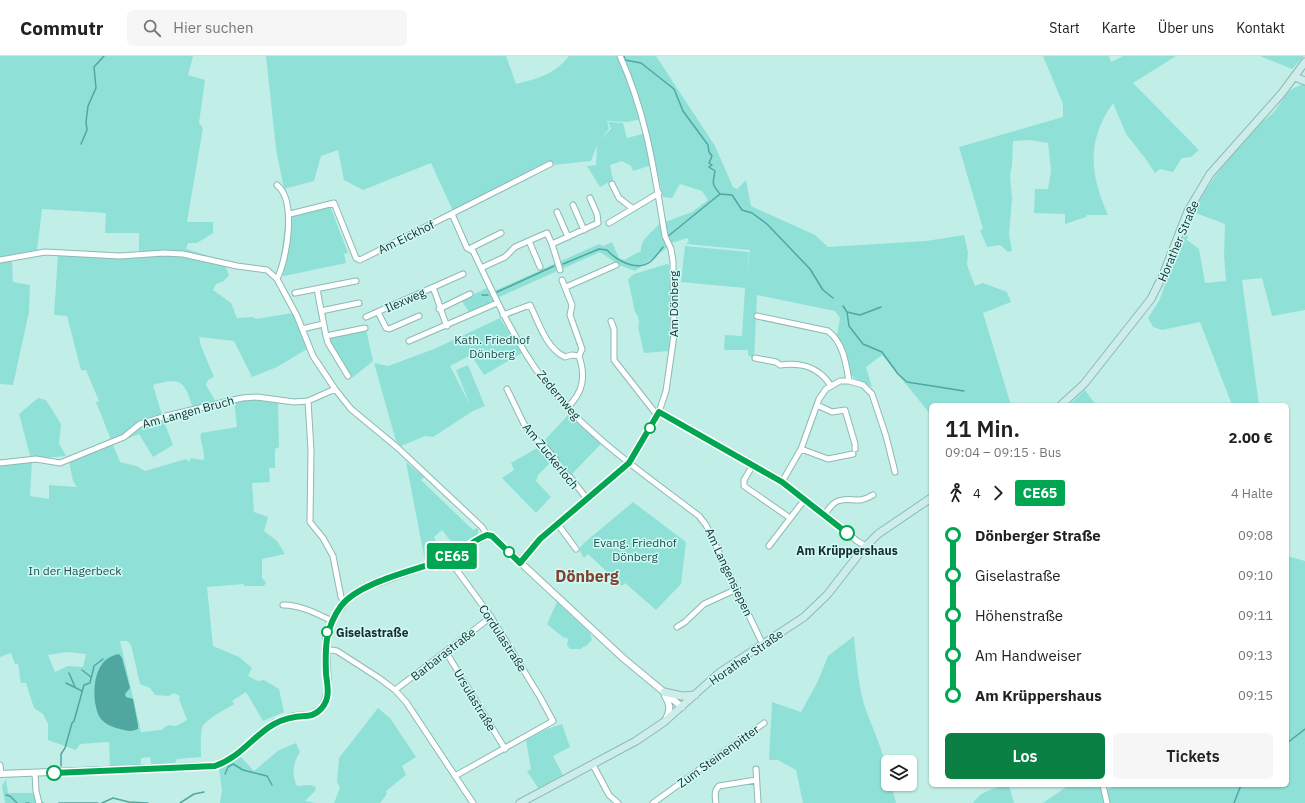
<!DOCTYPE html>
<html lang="de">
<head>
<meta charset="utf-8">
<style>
  :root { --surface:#fff; --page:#f6f6f6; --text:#222; --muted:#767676; --line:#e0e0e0; --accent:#0b8043 }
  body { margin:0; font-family:"IBM Plex Sans",sans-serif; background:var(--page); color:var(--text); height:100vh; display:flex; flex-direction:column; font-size:15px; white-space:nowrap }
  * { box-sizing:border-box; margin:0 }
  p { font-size:13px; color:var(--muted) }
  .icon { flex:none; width:22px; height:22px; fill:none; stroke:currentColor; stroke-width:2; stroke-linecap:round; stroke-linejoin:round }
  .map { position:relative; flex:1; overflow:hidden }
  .drawer { position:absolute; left:929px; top:347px; width:360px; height:384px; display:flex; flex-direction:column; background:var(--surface); border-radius:6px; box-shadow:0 1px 3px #0004 }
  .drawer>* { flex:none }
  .badge { padding:0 8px; border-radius:3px; font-size:14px; line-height:26px }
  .tools { position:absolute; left:881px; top:699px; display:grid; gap:8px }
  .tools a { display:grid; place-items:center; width:36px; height:36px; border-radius:6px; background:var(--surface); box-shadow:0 1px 3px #0004; font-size:20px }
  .map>.badge { position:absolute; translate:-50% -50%; box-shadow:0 0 0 2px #fff }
  .legs { display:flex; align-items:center; gap:6px; height:44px; padding:0 16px; font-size:13px }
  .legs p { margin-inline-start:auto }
  .headline { display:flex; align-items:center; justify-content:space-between; height:68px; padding:0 16px }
  h1 { font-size:22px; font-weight:600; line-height:30px }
  .action { display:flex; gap:8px; margin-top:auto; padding:8px 16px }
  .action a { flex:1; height:46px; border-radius:6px; background:var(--accent); color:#fff; font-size:16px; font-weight:600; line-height:46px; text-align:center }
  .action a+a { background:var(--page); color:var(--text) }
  ul { padding:0 16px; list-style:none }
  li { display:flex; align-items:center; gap:14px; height:40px; font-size:15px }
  li i { display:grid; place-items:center; width:6px; height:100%; margin:0 5px; background:currentColor }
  li i::after { content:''; width:10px; height:10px; margin:-5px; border:3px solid; border-radius:50%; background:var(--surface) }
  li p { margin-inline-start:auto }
  li:first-child i { background:linear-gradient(#0000 50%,currentColor 0) }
  li:last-child i { background:linear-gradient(currentColor 50%,#0000 0) }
  header { display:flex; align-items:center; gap:24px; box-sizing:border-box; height:56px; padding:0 20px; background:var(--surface); border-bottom:1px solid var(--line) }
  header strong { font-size:19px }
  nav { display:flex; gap:22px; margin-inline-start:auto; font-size:14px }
  .search { width:280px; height:36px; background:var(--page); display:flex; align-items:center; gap:10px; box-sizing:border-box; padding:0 14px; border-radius:6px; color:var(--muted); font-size:15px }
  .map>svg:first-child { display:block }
  .green { fill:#8fe1d8; fill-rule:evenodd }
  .water { fill:#50a79f }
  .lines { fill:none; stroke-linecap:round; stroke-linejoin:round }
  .stream { stroke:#50a79f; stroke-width:1.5 }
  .minor-casing { stroke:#8eb9b4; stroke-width:7 }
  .tertiary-casing { stroke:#8eb9b4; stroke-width:8 }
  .secondary-casing { stroke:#8eb9b4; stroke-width:9 }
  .minor { stroke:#fff; stroke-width:5 }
  .tertiary { stroke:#fff; stroke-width:6 }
  .secondary { stroke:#cdedea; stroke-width:7 }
  .line-1-casing { stroke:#fff; stroke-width:9 }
  .line-1 { stroke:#00a651; stroke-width:6 }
  .stop-1-dot { fill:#fff; stroke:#00a651; stroke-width:2 }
  .labels { text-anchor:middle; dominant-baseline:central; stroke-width:3; stroke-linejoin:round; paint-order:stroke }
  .street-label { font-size:12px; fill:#1a2c2a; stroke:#cffbf6 }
  .park-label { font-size:12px; fill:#244c48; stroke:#cffbf6 }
  .stop-label { font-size:12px; font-weight:bold; fill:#1a2c2a; stroke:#cffbf6 }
  .district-label { font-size:16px; font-weight:bold; fill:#84402c; stroke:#cffbf6 }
</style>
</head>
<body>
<header>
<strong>Commutr</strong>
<div class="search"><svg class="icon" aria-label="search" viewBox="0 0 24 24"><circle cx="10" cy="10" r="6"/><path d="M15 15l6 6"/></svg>Hier suchen</div>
<nav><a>Start</a><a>Karte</a><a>Über uns</a><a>Kontakt</a></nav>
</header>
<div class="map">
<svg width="1305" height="747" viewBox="0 0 1305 747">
  <rect width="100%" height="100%" fill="#c2eee8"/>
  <path class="green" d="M0 0H193L188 19 205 24 199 67 203 72 187 166H213V177L197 187H188L186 193 212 201 217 208 225 210 229 219 224 225 216 228 213 234 231 247 237 262 253 261 256 263 293 257 307 293 277 311 252 321 234 285 199 281 201 290 214 321 208 324 206 329 216 346 193 352C184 325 182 321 153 329L162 359 147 364 163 363 173 389 153 401 139 378 113 389 120 406 136 410 145 415 186 403 190 406V402L204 404C205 394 199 385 201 377L237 371 234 345 256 344 278 347 279 391 275 393V412H269L270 426 252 427 254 456 268 461 264 475 277 485 285 498 262 503V522L266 526 264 530H244V528L207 531 213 590 239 601 252 612 248 620 258 625 264 624 279 633 284 656 263 665 246 636 232 645 234 648C225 654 205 663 202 672 200 681 201 692 201 701L177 703 175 707 151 708 150 701 141 702V710L110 711 109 686 80 688 76 694 48 684V668L43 658 34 652 26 627H21L18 608H15L11 597 0 601V408L32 405 30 440 49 443V429L77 431 73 425 69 406 71 404 110 388 113 389 96 346 99 345 86 314H81L67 260 54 259 58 198 121 202H139V177H105L106 157 42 153 37 195 0 203ZM120 585H127L131 589 140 628 150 632 155 639 169 640 174 637 180 640 179 643 187 664 176 670 168 669 161 674 141 676ZM67 596 86 598 83 611 68 610 55 616 48 599Z
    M266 0H506L516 28C537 23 555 18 569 0H656L715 90 733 131 737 133 746 124 751 150 815 179 828 191 926 185 964 179 968 196 967 209 975 230 983 227 1007 236 1011 246 983 257 1011 349H931V359L882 299 866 311 872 331 854 322 850 317 841 287 837 279 840 262 835 255 757 239 754 303 748 299V294H724L725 279 742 280 745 232 681 226 685 190 749 196 747 216 750 194 686 188 689 185 687 182 672 187 667 179 665 166 692 156 708 144 702 135 680 128 672 142 663 141 648 75 634 27 632 37 641 63 627 66 607 65 609 73 601 83 611 73 608 66 623 67 627 82 646 77 652 109 633 115 631 110 622 105 610 109 613 124 600 131 587 110 596 109 597 89 591 105 552 109 548 106 453 155 431 107 363 134 344 124 338 94 321 100 314 125 284 133 276 93Z
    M1043 0H1109L1111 6 1123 0H1176L1133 27 1199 94 1191 101 1182 102 1173 116 1160 113 1155 117 1145 102 1126 78 1113 47C1086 85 1090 119 1108 159H1087L1086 161 1065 168V158L1034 157 1035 133H1048L1051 115 1048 87 1030 84 1013 85 1012 110 1010 119 1012 143 1009 178 1012 195 1008 196 1000 189 987 191 980 174 983 173 959 91 1063 61V48Z
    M1260 0H1304L1292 13Z
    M1305 28V254L1272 260 1262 222 1242 224 1259 349H1232L1200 266 1162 274 1153 271 1148 262 1159 245 1185 176 1188 179 1187 184 1199 193 1205 227 1226 225 1224 199 1225 168 1193 156C1210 123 1233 96 1258 70 1262 65 1268 62 1272 58 1284 45 1285 32 1305 28Z
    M330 150 348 197 344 198 346 207 284 220 282 219 284 215H279L286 162Z
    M660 167 668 191 635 215 619 209 600 196 497 242 494 235 599 188 603 190 612 186 619 202 624 204 641 195C640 183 653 176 660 167Z
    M12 205 13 226 30 229 29 256 13 329 0 328V207Z
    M667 208 669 209 671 252 669 295 644 297 638 271C640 266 639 260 635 256L628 223 634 218Z
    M487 232 494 246 469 256 461 244Z
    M500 262 522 297 484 319 471 299 450 310 470 349 456 314 468 309 485 350 473 355 433 381 425 380 401 390 396 385 374 307 388 310 434 293Z
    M366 273 373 305 352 322 329 286 328 281Z
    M1085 334 1096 349H1069Z
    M38 342 46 344 61 368 59 387 66 400 31 403 19 358Z
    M569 358 601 388 571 419 543 386Z
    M539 391 551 406 538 419 536 425 551 441 536 457 502 422 514 414 511 407Z
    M406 406 424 421 421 424 473 474 477 472 478 473V479L457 493 442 474 434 481 443 499 425 505Z
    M633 446 686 486 681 528 656 554 625 527 622 530 588 498 584 502 579 493 584 487Z
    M1287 500 1305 505V747H1109L1105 734 1119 729H1287Z
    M557 546 590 577 592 584 585 591 584 590 581 593H570L567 589 568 583 565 581 564 582 547 568Z
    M854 580C856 602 858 626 864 648 872 673 888 702 888 728H891L896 747H803L796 714 778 704H769L772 646 801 656 817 627 828 600Z
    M378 652 390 662 416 701 402 710 406 719 386 735 387 738 380 747H334L340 732 337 726 339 702Z
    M562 668 570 691 553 700 563 719 538 732 527 715 531 713 526 684 547 673Z
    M296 687 300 696C293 707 291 718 297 730L310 729 316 731 315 735 305 745 316 747H220L222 734 219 712 240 700 254 715 279 694Z
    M6 723 8 737H34L37 747H5L2 730Z
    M1005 729H1009L1014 747H973C982 734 992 734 1005 729Z
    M1069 729H1101L1106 747H1043Z"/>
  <path class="water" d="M119 598 122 602 130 632 125 638 126 641 133 643 138 669V673C131 676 127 675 120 673 113 671 106 669 101 663 97 658 96 651 95 646 93 627 96 602 119 598Z"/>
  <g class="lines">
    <path class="stream" d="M624 0 625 4 641 7 674 33 683 55 708 89 709 96 712 100 709 107 712 109 709 111 715 115C713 128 711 127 720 138L732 139 742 154 752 157 767 168 810 213 823 234 833 242
      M81 88 87 74 86 66 88 50 96 32 94 11 104 0
      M667 181 720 138
      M563 208 599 193 607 194C616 204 636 216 650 206 655 202 659 196 663 191
      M495 237 554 210
      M482 239H488
      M843 250 847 256 849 270 863 288 882 296 898 318 907 326 964 335
      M847 256 860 259 881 251
      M82 614 91 621
      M69 617 75 631
      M66 627 82 635
      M1287 687 1305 673
      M61 710V698L65 692 72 667 74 665 84 629 90 627C91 621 93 617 94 610L103 603
      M225 718 228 711 233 708 243 714 267 720 272 729
      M6 739 10 740 17 747
      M26 747H29
      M42 747H43
      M59 747H98
      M102 747 113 742 129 746 148 747
      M180 747 194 738 204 736
      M1234 747 1241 729"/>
    <g class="minor-casing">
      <path id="minor" d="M612 128 619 142 632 152
        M277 129C297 145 287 203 277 223
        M573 149 584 174
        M557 156 568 181
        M290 158 334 147 356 202 360 204 550 108
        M452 158 467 192 473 195C494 239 513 282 542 322 584 378 644 418 699 460L706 469 763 589
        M609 167 659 137
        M529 185 540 211
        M552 188 560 214
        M469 193 501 177
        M0 204 45 196 120 200 164 197 183 198 237 210 267 214 277 223 297 260 313 300 335 333 351 353 398 392 482 471 487 479
        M481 212 505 201 515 191 547 177 552 188 598 167 597 158 590 142
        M562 224 572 249 570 259 582 293 579 300
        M566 231 616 209
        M433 232C439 245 441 257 447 270
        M317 233 326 280 365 272
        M295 237 356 225
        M439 253 470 238
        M321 255 359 247
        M378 256 386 272 389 273 419 260
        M503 259 530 249C539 267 546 292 565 301L572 299 579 300
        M757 260 828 275C843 286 846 307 849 325
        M366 261 463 218
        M611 265 614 273V304L657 359
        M302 273 323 268
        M326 280 328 287 348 320
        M409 285 497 247
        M755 302 776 306 780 309C802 306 819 311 831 330
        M507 333 524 368 541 389 545 391 556 404V409L564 417 570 421 587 443
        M308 345 311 394 310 466 323 482 333 500 341 541 344 546
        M817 349 832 356 845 354 855 388V393
        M568 351C583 336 586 321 579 300
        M659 356 782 426 838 469 857 485 866 490
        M801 393 828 403 853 398
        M0 407 36 403 60 407 124 381 140 368 166 360 242 342 257 341 294 346 308 345 335 333
        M753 409 744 424V430L790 462
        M782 426 801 393 819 343 826 333 840 325H849L863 329 872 338 886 380 895 416
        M825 458C828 454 832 447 838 445 852 440 857 449 873 439
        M557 467 576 493
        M769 490 805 443
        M448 502 491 561 540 641 553 665 455 720
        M520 507 540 483 629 407 659 356 666 335 674 279 673 205 671 193 665 180C654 115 647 60 620 0
        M283 549C300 549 316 557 332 565
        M677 571 685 566 704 548 737 533
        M325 593 337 595 379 622 395 634 406 646 473 747
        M446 596 505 693
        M395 634 491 561
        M0 709 1 718
        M593 709 609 739 618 747
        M756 713 758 747
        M35 717 36 735 39 747
        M1103 729 1107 747
        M653 747 764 667
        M716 747C715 740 714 735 719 730L756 724"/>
    </g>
    <g class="tertiary-casing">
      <path id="tertiary" d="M665 640C670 648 671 654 666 663
        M0 718 203 710H215L232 702 274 667 294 660 311 659 323 651 328 635 326 582 333 562 348 543 366 531 448 502 487 479 492 480 506 493 623 602 682 651"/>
    </g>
    <g class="secondary-casing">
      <path id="secondary" d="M1295 21 1305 25
        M1061 349 1084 328 1151 243 1163 219 1188 155 1210 118 1282 37 1305 6
        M664 636 682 640 695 639
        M520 747 636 685 664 666 719 617 804 561 827 539 863 493 878 478 931 442"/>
    </g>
    <use href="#minor" class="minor"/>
    <use href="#tertiary" class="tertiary"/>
    <use href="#secondary" class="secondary"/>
  </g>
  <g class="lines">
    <g class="line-1-casing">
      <path id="line-1" d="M54 717 215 710C252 697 260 661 305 660 315 660 324 653 327 642 329 635 327 626 326 618 325 592 325 572 341 550 360 525 419 514 448 502 462 496 473 484 487 479L492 480 520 507 540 483 629 407 659 356 782 426 847 477"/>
    </g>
    <use href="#line-1" class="line-1"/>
  </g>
  <g class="stop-1-dot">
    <circle cx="650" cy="372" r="5"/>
    <circle cx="847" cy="477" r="7"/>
    <circle cx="509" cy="496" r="5"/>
    <circle cx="327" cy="576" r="5"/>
    <circle cx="54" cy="717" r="7"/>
  </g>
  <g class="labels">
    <g class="street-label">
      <text transform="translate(406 181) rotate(-26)">Am Eickhof</text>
      <text transform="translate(1178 185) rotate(-67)">Horather Straße</text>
      <text transform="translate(405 244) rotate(-24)">Ilexweg</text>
      <text transform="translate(673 248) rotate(-90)">Am Dönberg</text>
      <text transform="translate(559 339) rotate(50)">Zedernweg</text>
      <text transform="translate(188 356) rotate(-15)">Am Langen Bruch</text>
      <text transform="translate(551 400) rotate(51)">Am Zuckerloch</text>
      <text transform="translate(729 516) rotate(65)">Am Langensiepen</text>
      <text transform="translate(503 582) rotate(57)">Cordulastraße</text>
      <text transform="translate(443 598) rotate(-38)">Barbarastraße</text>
      <text transform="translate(746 601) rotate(-35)">Horather Straße</text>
      <text transform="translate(475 644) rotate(59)">Ursulastraße</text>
      <text transform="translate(718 700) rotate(-36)">Zum Steinenpitter</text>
    </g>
    <g class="park-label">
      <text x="492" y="283">Kath. Friedhof<tspan x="492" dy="14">Dönberg</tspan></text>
      <text x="635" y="486">Evang. Friedhof<tspan x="635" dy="14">Dönberg</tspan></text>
      <text x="75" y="514">In der Hagerbeck</text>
    </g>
    <g class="stop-label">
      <text x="847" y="494">Am Krüppershaus</text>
      <text x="336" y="576" text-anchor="start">Giselastraße</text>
    </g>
    <g class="district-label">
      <text x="587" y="520">Dönberg</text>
    </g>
  </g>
</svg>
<div class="tools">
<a><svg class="icon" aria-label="layers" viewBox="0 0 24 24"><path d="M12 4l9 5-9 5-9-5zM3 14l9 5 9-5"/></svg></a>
</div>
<b class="badge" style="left:452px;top:500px;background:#00a651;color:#fff">CE65</b>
<section class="drawer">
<div class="headline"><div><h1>11 Min.</h1><p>09:04 – 09:15 · Bus</p></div><b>2.00 €</b></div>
<div class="legs"><svg class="icon" aria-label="walk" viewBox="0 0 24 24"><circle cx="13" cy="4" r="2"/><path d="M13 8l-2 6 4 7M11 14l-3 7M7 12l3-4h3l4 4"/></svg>4<svg class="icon" aria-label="forward" viewBox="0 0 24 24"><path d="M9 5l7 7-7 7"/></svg><b class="badge" style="background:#00a651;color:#fff">CE65</b><p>4 Halte</p></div>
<ul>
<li><i style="color:#00a651"></i><b>Dönberger Straße</b><p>09:08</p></li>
<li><i style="color:#00a651"></i><span>Giselastraße</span><p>09:10</p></li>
<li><i style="color:#00a651"></i><span>Höhenstraße</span><p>09:11</p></li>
<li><i style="color:#00a651"></i><span>Am Handweiser</span><p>09:13</p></li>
<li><i style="color:#00a651"></i><b>Am Krüppershaus</b><p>09:15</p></li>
</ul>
<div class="action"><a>Los</a><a>Tickets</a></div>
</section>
</div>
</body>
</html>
